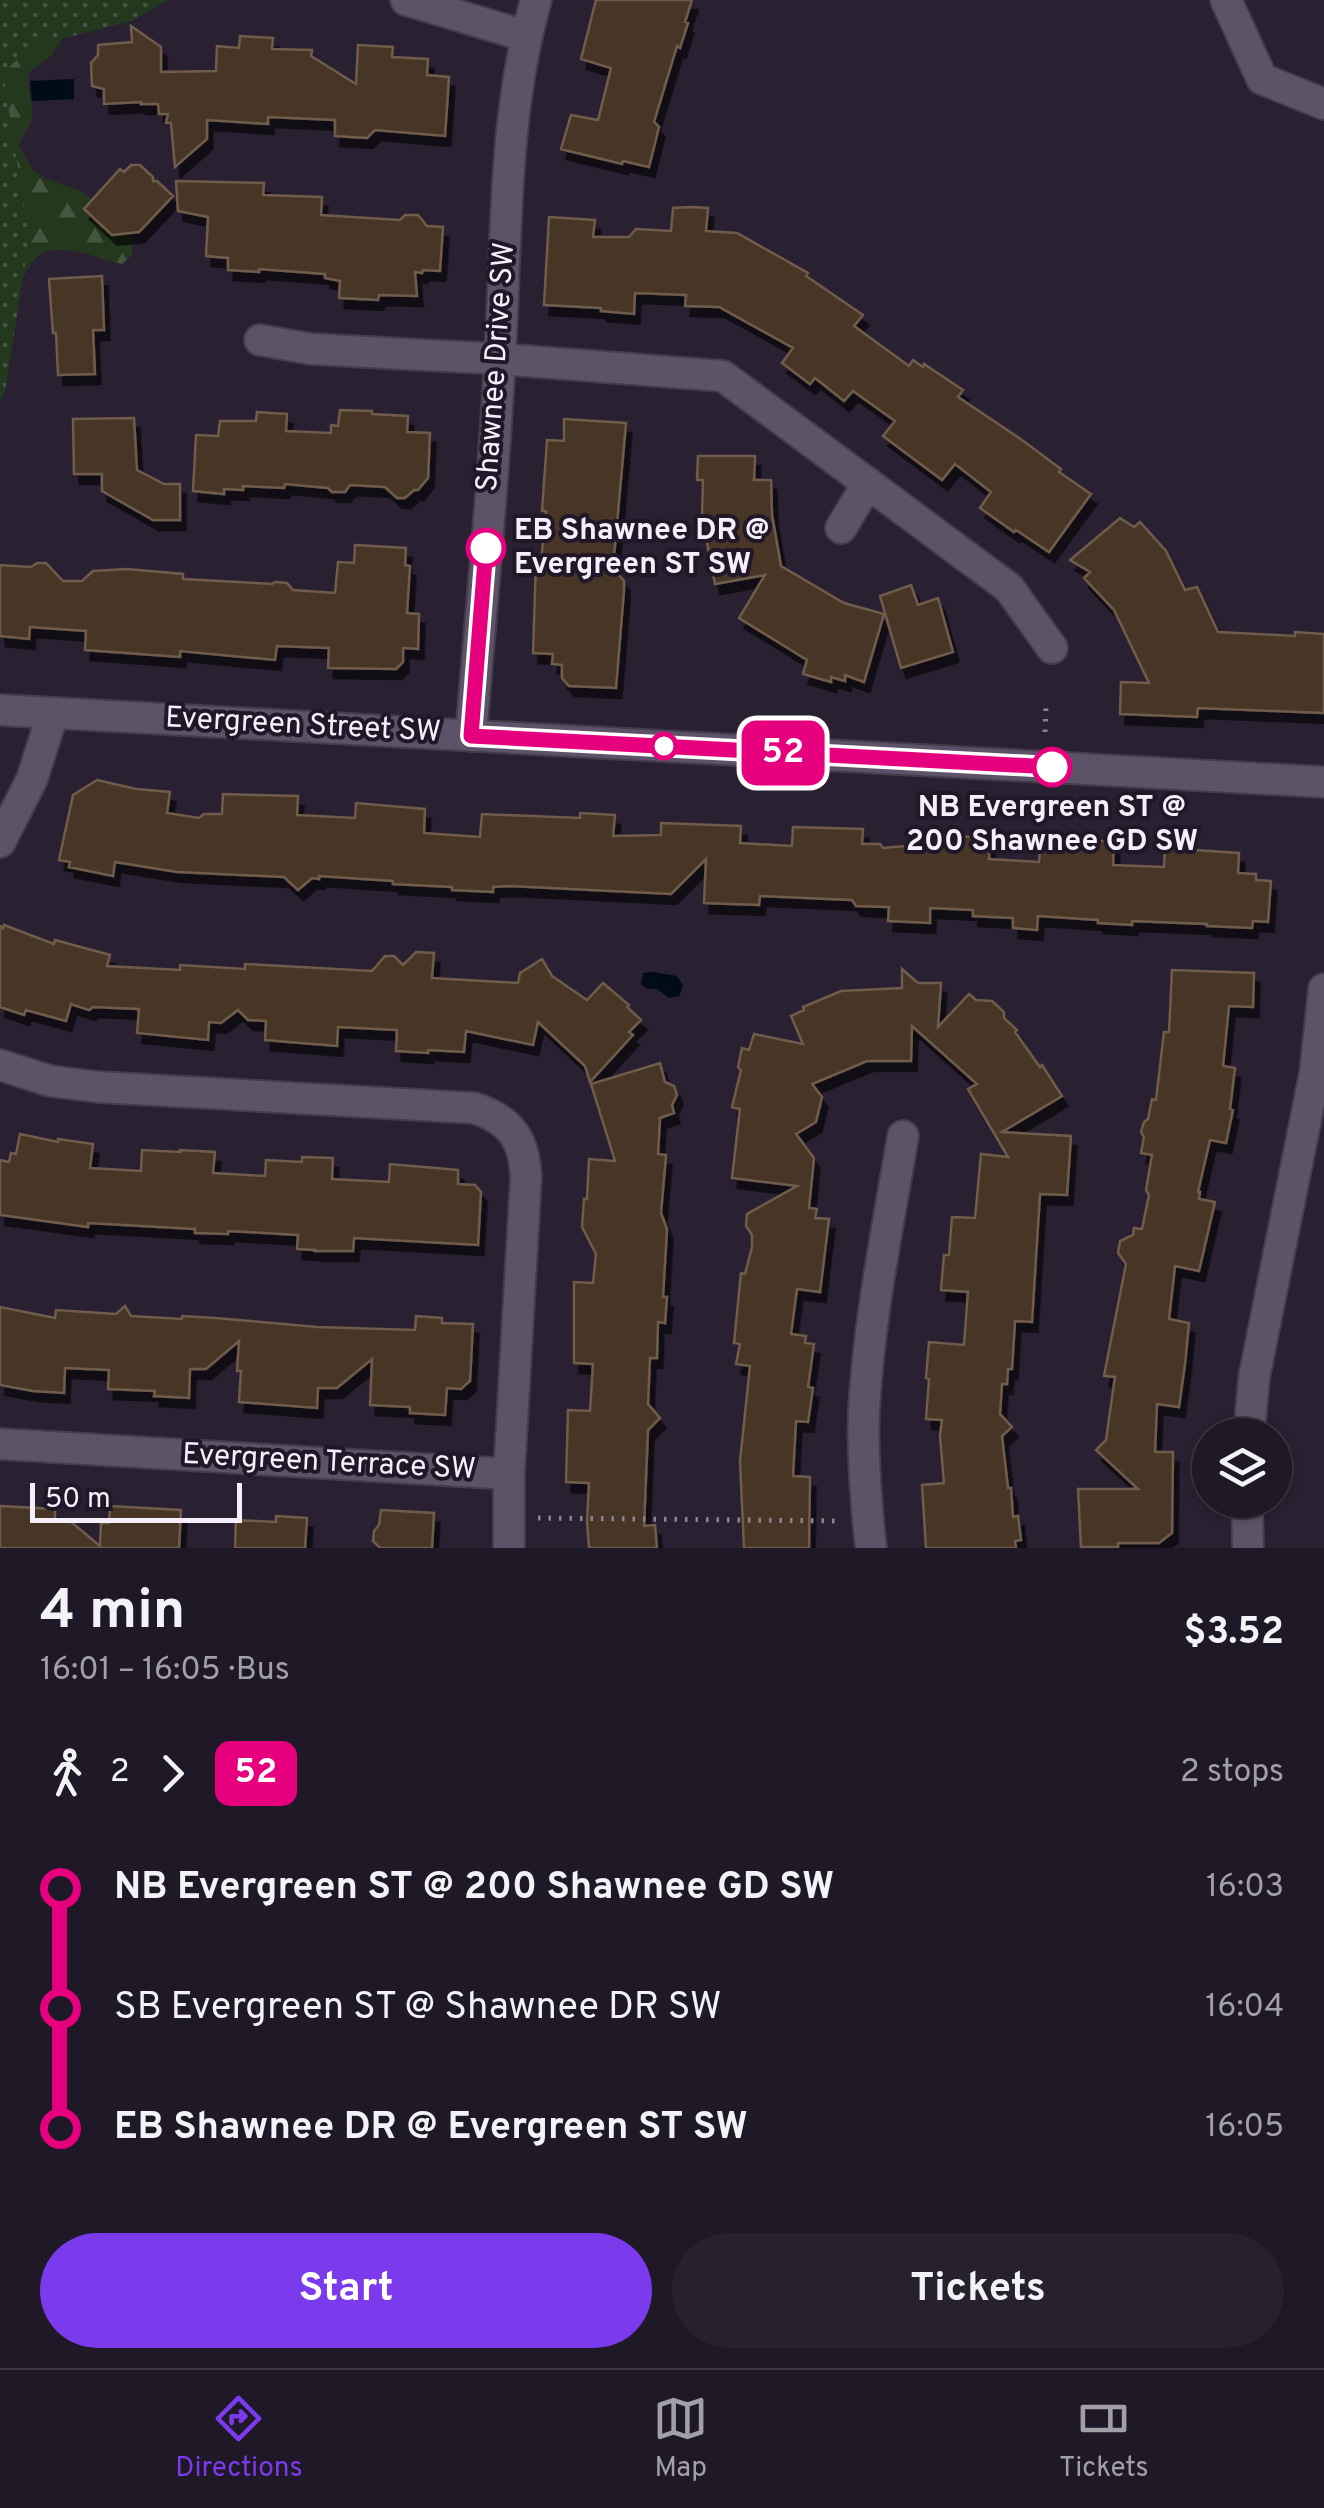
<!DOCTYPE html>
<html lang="en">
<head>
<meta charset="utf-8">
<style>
  :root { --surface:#1f1826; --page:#27212e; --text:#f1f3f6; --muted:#a1a0a7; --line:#3c3743; --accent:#7c3aed }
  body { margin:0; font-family:Overpass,sans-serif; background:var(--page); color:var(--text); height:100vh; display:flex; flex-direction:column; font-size:38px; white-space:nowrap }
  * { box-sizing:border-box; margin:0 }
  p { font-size:32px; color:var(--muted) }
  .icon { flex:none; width:55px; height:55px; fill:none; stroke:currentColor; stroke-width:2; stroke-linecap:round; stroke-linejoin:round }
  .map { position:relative; height:1548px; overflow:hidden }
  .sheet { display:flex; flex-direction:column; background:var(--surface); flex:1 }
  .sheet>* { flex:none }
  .badge { padding:0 20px; border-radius:15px; font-size:35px; line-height:65px }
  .fabs { position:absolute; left:1192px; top:1418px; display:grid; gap:20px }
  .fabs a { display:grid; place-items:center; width:100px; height:100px; border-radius:50%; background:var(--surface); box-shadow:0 2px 8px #0004,0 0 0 2px var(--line); font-size:50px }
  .scale { position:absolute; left:30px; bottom:25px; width:212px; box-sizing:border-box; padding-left:10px; border:5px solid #f5effb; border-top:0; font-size:28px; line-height:35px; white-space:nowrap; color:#f5effb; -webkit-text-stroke:8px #201728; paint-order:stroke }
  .map>.badge { position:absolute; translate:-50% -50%; box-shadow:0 0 0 5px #fff }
  .legs { display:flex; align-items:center; gap:15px; height:110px; padding:0 40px; font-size:32px }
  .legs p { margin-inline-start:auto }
  .summary { display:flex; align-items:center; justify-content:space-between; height:170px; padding:0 40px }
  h1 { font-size:55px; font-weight:700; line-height:75px }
  .button { display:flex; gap:20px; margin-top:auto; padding:20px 40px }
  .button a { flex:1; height:115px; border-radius:60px; background:var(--accent); color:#fff; font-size:40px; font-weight:700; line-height:115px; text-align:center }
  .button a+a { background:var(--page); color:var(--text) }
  ul { padding:0 40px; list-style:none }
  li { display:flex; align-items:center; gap:35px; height:120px; font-size:38px }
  li i { display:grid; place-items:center; width:15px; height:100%; margin:0 12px; background:currentColor }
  li i::after { content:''; width:25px; height:25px; margin:-12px; border:8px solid; border-radius:50%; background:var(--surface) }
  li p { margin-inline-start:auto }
  li:first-child i { background:linear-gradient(#0000 50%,currentColor 0) }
  li:last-child i { background:linear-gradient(currentColor 50%,#0000 0) }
  .dock { display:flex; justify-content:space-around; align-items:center; height:140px; border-top:2px solid var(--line); background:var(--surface); font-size:28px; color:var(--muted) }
  .dock a { display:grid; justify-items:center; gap:5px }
  .dock .selected { color:var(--accent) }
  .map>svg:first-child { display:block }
  .forest { fill:url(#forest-firs) }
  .park { fill:url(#park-dots) }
  .water { fill:#000b1a }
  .building { fill:#473526; stroke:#705c4c; stroke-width:2.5; filter:url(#shadow) }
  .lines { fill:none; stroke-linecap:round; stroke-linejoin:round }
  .minor-casing { stroke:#443c4c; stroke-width:34 }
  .path { stroke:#8c8493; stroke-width:5; stroke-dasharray:2.5 8; stroke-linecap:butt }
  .minor { stroke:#5d5368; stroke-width:30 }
  .line-1-casing { stroke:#fff; stroke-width:22 }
  .line-1 { stroke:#e6007e; stroke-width:15 }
  .stop-1-dot { fill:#fff; stroke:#e6007e; stroke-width:5 }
  .labels { text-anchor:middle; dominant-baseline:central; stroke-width:8; stroke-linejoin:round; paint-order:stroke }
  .street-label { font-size:30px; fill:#f5effb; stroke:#201728 }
  .stop-label { font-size:30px; font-weight:bold; fill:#f5effb; stroke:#201728; text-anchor:start }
</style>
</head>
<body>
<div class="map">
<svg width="1324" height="1548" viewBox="0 0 1324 1548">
  <defs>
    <pattern id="forest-firs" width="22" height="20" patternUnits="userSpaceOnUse" patternTransform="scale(2.5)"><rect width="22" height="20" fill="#24381e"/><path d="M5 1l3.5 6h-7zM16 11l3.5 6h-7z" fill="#445540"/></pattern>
    <pattern id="park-dots" width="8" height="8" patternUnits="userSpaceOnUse" patternTransform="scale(2.5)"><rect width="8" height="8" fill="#24381e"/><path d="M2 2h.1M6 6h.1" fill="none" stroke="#445540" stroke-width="1.8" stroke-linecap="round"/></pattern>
    <filter id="shadow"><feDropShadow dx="5.5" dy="10" stdDeviation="0" flood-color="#0009"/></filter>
  </defs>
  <rect width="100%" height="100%" fill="#292032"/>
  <path class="forest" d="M0 0 66 33 51 56 29 72C26 88 33 100 32 115 32 126 22 135 19 146L33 170 44 178 79 190 89 197 112 227 125 231 133 241 132 255 122 264C100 260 58 239 37 257 31 262 22 281 14 290L0 289Z"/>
  <path class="park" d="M0 0H168L132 21 32 46 3 73 29 239 5 392 0 401Z"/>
  <path class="water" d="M74 79V99L32 101 30 81Z
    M652 972 677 976 683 985 679 996 669 998 657 989H648L641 984 643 973Z"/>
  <path class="building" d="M596 0H692L685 22 688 23 680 48 677 46 654 122 659 127 649 167 623 161 622 164 561 149 571 115 598 120 611 68 581 59Z
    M131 26 161 47V72L216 71 217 46 239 48 240 36 273 38 272 49 312 50 311 56 356 84 358 45 393 47 392 57 428 59 427 75 449 77 445 136 375 130 367 138 335 136V120L268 117V124L207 120V139L175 167 171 123H166L168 114H159L158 104H141V102L104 104V89L92 86 91 63 98 55V45L132 42Z
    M131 165H140L153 177V181H157L173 196 139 232 112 235 84 209 120 169 124 172Z
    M176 181 264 183 263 195 322 197 321 215 400 220 405 215H418L427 226 443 227 440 271 423 270 422 273 415 272 417 296 379 295 378 300 339 298 340 281 325 278V274L259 269V272L228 270V258L206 256 208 217 178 211Z
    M692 207 708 208 706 231 737 233 808 273 806 276 863 315 854 326 909 366 913 360 923 367 924 364 963 390 958 397 1022 440 1061 469 1059 472 1091 494 1049 552 1016 530 1014 532 980 508 991 492 955 464 942 480 883 436 895 421 853 391 844 401 815 378 810 384 782 363 793 348 719 307 685 306 686 295 635 293 634 314 601 311V308L544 305 549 217 595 220 593 237H629L636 229 671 231 673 208Z
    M102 276 104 330H93L95 374 58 375 56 333H53L49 279Z
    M340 410 372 411V414L408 416 407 432 430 433 428 478 418 490H414L405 498H397L385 487 350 485 345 492H332L328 488 285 484 284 488 243 486V490L224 489V494L193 491 196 435 218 436 220 421H256L257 412 287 414 286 431 331 433V425L338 426Z
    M134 418 137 470 164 484H180V520H153L102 491V474H74L73 419Z
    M564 419 626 423 613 568 624 581V590L616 688 569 686 562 678V665L552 664 553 654 533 653 536 562H541L546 511H542L547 440 564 441Z
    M698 456H755L754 480H771L772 515 781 566 844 603 884 614 864 682 845 675V681L831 677V682L803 674 807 660 739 618 765 575 715 584 702 517 703 480H697Z
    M1120 518 1134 527 1140 522 1166 551 1185 590 1197 587 1218 632 1295 636V632L1324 634V713L1198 708 1197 717 1120 714 1121 682 1149 683 1114 610 1084 578 1090 572 1070 560Z
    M355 545 406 548 405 565 410 566 407 613 419 614 418 649 403 648V662L396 669 328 668 329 648 277 646 275 660 180 651V657L85 650 86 631 30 627 29 639 0 636V565L31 567 37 563H46L63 581H82L93 571 127 569 183 574V579L272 584 275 582 287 583 293 590 335 593 338 562 354 563Z
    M911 585 918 605 938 598 953 652 901 668 880 596Z
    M97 780 136 789 170 792 167 813 199 818 204 814H222L223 794 298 796 297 815 355 818 356 803 425 809 424 833 480 837 482 814 580 818V813L615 815 613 836 661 835V823L741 826 740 843 792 846 793 827 863 829 862 844H880L883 848 916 845V836L990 837 989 859 1039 862 1041 836 1114 842 1113 865 1164 867 1165 848 1239 853 1238 873 1256 874V880L1271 881 1268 922 1253 921 1252 928 1207 926V924L1132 921V925L1098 923V920L1038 916 1037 930 1013 928V918L973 916V910L930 908V923L888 921 889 907 856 906 852 900 760 896 759 905 704 903 706 859 671 894 510 886 493 887V892L452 890V887L393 884V881L319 876V879L312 878 298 890 284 877 177 872 115 862 113 876 69 867 70 862 59 860 73 795Z
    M4 925 54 944 55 940 110 955 107 966 180 970V965L245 969V964L372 971 385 956H394L403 965 416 952 434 953 432 978 518 983 520 973 542 959 552 976 587 1000 603 983 629 1005 627 1007 641 1020 629 1032 633 1035 590 1082 585 1066 538 1022 533 1045 466 1031 464 1052 428 1050V1053L396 1051 397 1030 338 1027 337 1046 265 1040 266 1021 248 1020 238 1010 221 1023 209 1022 208 1040 137 1033 139 1009 93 1007 89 1010 71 1004 66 1021 26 1010 24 1015 0 1007V926L3 928Z
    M902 969 918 983H941L938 1027 969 994 976 1000 992 1001 1004 1012V1018L1017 1030 1015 1032 1040 1067 1042 1065 1062 1096 1002 1132 1071 1136 1067 1195 1040 1194 1032 1322 1015 1321 1012 1369H1008L1007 1384H1002L1000 1414 1012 1427 1002 1436 1008 1488H1011L1013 1517 1018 1516 1021 1540 1015 1541 1016 1548H926L922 1485 944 1483 940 1436 942 1420 926 1419 929 1379 926 1378 929 1342 964 1345 968 1292 941 1290 944 1255H949L952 1217 975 1218 981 1154 1008 1157 968 1089 977 1084 912 1026 911 1061H867L812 1084 822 1097 816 1122 796 1134 814 1158 809 1208 817 1209 815 1218 829 1219 820 1292 797 1289 791 1334 806 1336 805 1343 814 1344 808 1387 813 1388 808 1422 796 1421 793 1476 810 1477 809 1548H744L740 1461 750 1366 736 1364 740 1344 734 1343 741 1273 745 1274 752 1247V1235L746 1226 747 1214 797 1186 732 1178 740 1109 732 1107 741 1070 738 1067 742 1048 749 1050 754 1034 803 1044 791 1016 804 1010 803 1007 841 991 902 988Z
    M1172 970 1254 973 1253 1007 1229 1006 1223 1066 1235 1068 1230 1109 1233 1110 1226 1143 1210 1140 1198 1192H1200L1199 1199 1215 1202 1199 1271 1175 1266 1169 1319 1189 1323 1185 1364 1179 1407 1157 1404 1155 1452H1173L1172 1533 1159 1543H1118V1547H1081L1078 1489H1138L1096 1450 1106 1440 1115 1377 1104 1376 1126 1264 1118 1253 1120 1241 1133 1235 1134 1228 1142 1229 1149 1195 1146 1190 1152 1155 1141 1153 1144 1137 1141 1132 1144 1122 1148 1119 1152 1099 1156 1100 1164 1032H1169Z
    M660 1063 665 1082 674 1086 677 1095 672 1105 674 1113 660 1118 658 1154 666 1155 661 1213 667 1229 663 1297H667L665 1323 658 1322 657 1358H650L648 1404 660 1418 648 1430 644 1526 655 1525 657 1548H589L587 1521 589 1483 566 1482 568 1410 590 1411 593 1364 574 1363V1282L593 1283 596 1254 582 1227 584 1199H587L589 1159 615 1161 591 1084Z
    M20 1134 58 1142V1139L93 1144 90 1168 141 1171 142 1150 180 1152V1150L215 1152 213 1173 265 1176 266 1160 302 1162V1157L333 1158 332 1179 389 1182 390 1164 458 1170V1184L475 1185 481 1192 478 1245 354 1238 353 1251H315V1250L297 1249 298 1235 228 1231V1234L195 1233V1229L88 1223V1227L0 1215V1160L9 1162 11 1153 16 1154Z
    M125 1306 131 1316 182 1319V1316L215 1318 317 1327 415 1330 416 1316 442 1318V1323L473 1324 470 1381 461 1389 447 1388 445 1415 410 1413V1407L370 1405 372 1359 337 1388H318L317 1408 239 1402 241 1371H237L239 1341 206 1369H190L189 1398 154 1396 155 1391 108 1389 109 1370 65 1368 64 1393 33 1391 0 1385V1307L55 1318 56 1310 116 1314Z
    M0 1506 55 1509V1521H70L100 1546 101 1523H109L110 1506 181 1510 179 1548H0Z
    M381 1510 434 1513 432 1548H380L373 1541 374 1531 379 1525Z
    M276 1516 307 1518 305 1548H235L236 1520 276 1522Z"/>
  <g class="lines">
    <g class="minor-casing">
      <path id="minor" d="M406 0 526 36
        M1226 0 1262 79 1324 104
        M260 340 311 349 500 359 723 376 1009 588 1052 648
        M841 528 868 483
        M0 710 1324 782
        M471 736C481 609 494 482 500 356 507 236 503 116 536 0
        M0 842 32 779 53 713
        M0 1065 50 1081 98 1087 474 1108C511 1120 524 1139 526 1177L509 1474 0 1444
        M1249 1435 1254 1378 1315 1073 1324 989
        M509 1474V1548
        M1247 1500 1248 1548
        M871 1548C866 1503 862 1455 864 1410 869 1318 888 1226 903 1136"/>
    </g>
    <path class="path" d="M1045 732 1046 705
      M538 1518 842 1521"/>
    <use href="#minor" class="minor"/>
  </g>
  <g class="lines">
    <g class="line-1-casing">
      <path id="line-1" d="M486 548 471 736 1052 767"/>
    </g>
    <use href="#line-1" class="line-1"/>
  </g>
  <g class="stop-1-dot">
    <circle cx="486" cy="548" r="18"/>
    <circle cx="664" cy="746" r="12"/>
    <circle cx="1052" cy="767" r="18"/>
  </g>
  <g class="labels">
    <g class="street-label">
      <text transform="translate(497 367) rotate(-86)">Shawnee Drive SW</text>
      <text transform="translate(303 726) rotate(3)">Evergreen Street SW</text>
      <text transform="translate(329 1463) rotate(3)">Evergreen Terrace SW</text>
    </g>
    <g class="stop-label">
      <text x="514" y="531">EB Shawnee DR @<tspan x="514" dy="34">Evergreen ST SW</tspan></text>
      <text x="1052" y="808" text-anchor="middle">NB Evergreen ST @<tspan x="1052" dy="34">200 Shawnee GD SW</tspan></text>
    </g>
  </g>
</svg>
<div class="fabs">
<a><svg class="icon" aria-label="layers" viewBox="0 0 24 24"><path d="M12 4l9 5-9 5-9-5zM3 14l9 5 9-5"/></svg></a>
</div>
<div class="scale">50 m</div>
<b class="badge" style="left:783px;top:753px;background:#e6007e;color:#fff">52</b>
</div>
<section class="sheet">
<div class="summary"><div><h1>4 min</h1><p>16:01 – 16:05 · Bus</p></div><b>$3.52</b></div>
<div class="legs"><svg class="icon" aria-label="walk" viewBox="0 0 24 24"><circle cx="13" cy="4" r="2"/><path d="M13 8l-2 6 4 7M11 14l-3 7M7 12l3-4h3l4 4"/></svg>2<svg class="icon" aria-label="forward" viewBox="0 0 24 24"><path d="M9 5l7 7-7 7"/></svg><b class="badge" style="background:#e6007e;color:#fff">52</b><p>2 stops</p></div>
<ul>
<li><i style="color:#e6007e"></i><b>NB Evergreen ST @ 200 Shawnee GD SW</b><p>16:03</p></li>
<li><i style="color:#e6007e"></i><span>SB Evergreen ST @ Shawnee DR SW</span><p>16:04</p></li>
<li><i style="color:#e6007e"></i><b>EB Shawnee DR @ Evergreen ST SW</b><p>16:05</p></li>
</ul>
<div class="button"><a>Start</a><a>Tickets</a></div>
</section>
<nav class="dock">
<a class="selected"><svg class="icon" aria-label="directions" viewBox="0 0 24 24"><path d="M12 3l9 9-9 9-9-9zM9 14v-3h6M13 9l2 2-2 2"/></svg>Directions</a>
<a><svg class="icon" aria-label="map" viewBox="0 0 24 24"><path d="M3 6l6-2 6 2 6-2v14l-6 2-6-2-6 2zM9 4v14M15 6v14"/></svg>Map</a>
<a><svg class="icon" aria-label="tickets" viewBox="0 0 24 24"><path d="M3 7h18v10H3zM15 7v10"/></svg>Tickets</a>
</nav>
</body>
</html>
